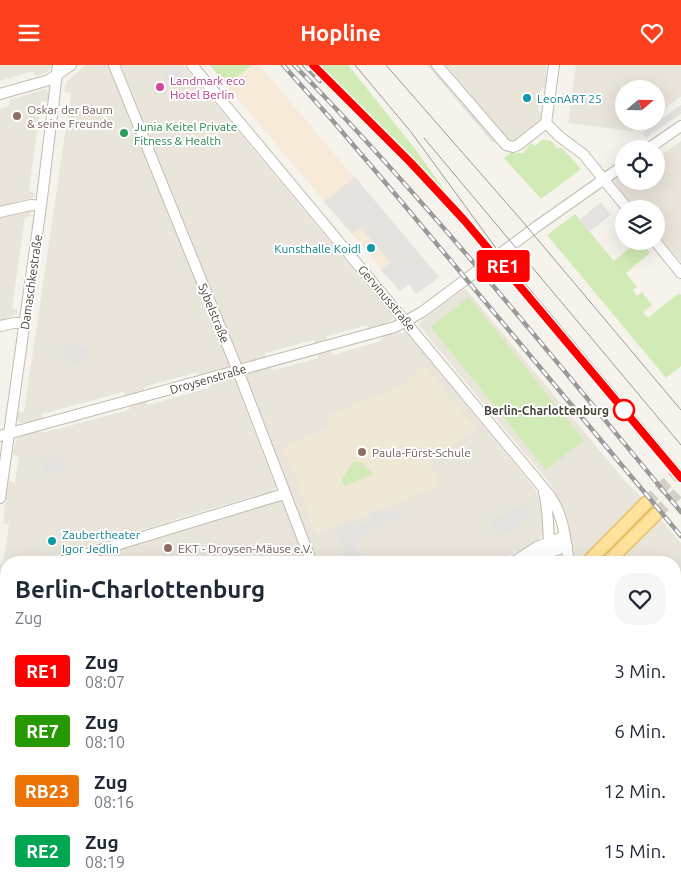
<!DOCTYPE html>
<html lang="de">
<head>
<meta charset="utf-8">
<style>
  :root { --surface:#fff; --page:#f6f6f7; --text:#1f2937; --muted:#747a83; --accent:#fc3f1d }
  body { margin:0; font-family:Ubuntu,sans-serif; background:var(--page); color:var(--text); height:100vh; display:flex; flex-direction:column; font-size:19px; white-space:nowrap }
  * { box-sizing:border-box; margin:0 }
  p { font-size:16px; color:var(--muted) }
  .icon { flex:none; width:28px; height:28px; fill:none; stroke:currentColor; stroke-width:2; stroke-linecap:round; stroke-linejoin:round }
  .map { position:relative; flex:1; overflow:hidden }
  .sheet { position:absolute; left:0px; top:491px; width:681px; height:336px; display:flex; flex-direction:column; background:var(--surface); border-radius:20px 20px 0 0; box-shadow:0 5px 20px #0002 }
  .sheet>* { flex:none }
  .badge { padding:0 10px; border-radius:4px; font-size:18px; line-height:32px }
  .needle { width:32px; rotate:70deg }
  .fabs { position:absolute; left:615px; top:15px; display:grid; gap:10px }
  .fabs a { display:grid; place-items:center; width:50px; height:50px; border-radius:50%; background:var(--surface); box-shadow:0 5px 20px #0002; font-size:25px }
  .map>.badge { position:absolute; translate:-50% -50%; box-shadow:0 0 0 2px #fff }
  .round { display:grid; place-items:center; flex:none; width:52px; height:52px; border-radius:20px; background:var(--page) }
  .headline { display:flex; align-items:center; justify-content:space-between; height:85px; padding:0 15px }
  h1 { font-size:24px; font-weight:700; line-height:38px }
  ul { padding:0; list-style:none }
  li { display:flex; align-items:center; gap:15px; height:60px; padding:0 15px }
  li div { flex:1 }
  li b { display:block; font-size:19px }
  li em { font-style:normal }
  li .badge { min-width:55px; font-weight:700; text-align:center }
  header { display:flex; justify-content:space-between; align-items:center; height:65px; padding:0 15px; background:var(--accent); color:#fff; font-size:22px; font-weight:700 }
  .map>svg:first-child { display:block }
  .residential { fill:#eae5da }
  .commercial { fill:#f7ead8 }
  .education { fill:#efe8d6 }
  .green { fill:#d2eab5 }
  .parking { fill:#e5e3e0 }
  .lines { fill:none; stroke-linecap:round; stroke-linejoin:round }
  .major-tunnel { stroke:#d4d0c8; stroke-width:12; stroke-dasharray:12 6; stroke-linecap:butt }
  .minor-casing { stroke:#c2bbae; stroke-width:12 }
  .major-casing { stroke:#e6c16a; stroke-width:15 }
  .minor { stroke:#fff; stroke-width:10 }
  .major { stroke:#ffe39c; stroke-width:12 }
  .tram { stroke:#9a9a9a; stroke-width:1 }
  .rail-casing { stroke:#9a9a9a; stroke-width:4.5 }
  .rail { stroke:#fff; stroke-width:2.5; stroke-dasharray:8; stroke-linecap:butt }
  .line-casing { stroke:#fff; stroke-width:11 }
  .line { stroke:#f00; stroke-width:8 }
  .hotel-dot { fill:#d1479c; stroke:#fff; stroke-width:2 }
  .culture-dot { fill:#0f9aa8; stroke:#fff; stroke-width:2 }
  .education-dot { fill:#8d6e63; stroke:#fff; stroke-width:2 }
  .leisure-dot { fill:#2e9e5b; stroke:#fff; stroke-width:2 }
  .stop-dot { fill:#fff; stroke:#f00; stroke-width:2.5 }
  .labels { text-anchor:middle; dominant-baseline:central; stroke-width:4; stroke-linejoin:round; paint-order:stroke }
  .hotel-label { font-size:12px; fill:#b23c85; stroke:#fff; text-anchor:start }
  .culture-label { font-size:12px; fill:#0d838f; stroke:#fff; text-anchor:start }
  .education-label { font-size:12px; fill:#785e54; stroke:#fff; text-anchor:start }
  .leisure-label { font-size:12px; fill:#27864d; stroke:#fff; text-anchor:start }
  .street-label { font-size:12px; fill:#4b4439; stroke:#fff }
  .stop-label { font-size:12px; font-weight:bold; fill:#4b4439; stroke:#fff; text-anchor:end }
</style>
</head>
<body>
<header><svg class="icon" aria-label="menu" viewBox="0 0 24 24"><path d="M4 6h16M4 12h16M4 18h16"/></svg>Hopline<svg class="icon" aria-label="heart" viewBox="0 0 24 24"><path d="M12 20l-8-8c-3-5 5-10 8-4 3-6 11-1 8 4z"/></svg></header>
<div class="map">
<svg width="681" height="827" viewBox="0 0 681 827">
  <rect width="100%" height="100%" fill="#f6f3ec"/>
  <path class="residential" d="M0 0H53L48 7 36 11 33 6 0 16Z
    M86 0H108L226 290 228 291 230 301 228 304 200 312 198 307 144 322V328L126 332 123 327 42 349 43 355 26 359 25 357 20 358 17 353 18 347H24L71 29 64 26 67 16Z
    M121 0H183L390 249 393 254 388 257 389 260 369 265 367 260 327 271V277L315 280 314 275 265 288V293L243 300 240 299Z
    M446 0H546L547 22 541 23 540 30 542 31V36H539L538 46 543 49 541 56 519 76 511 77 502 72 501 66Z
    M576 0H681V32L656 49V24H624V56H647L632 66 568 58Z
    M46 24 49 28 48 36H41L29 126 35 128 34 132 0 142V43L9 41V35Z
    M681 76V197L656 167V144H637L628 133 624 131 615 117 616 113 622 109 624 116H656V93Z
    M30 145 31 151 25 152 12 243 18 245 17 249 0 256V152Z
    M465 223 625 416 642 433 579 496 576 497 573 494 568 457 563 441 551 420 421 263 419 260 422 255Z
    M394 266 395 269 406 267 535 424 544 445V469L534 479 496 497H318L295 440H294L250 322 249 321 245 313 246 309 248 307 269 302 274 305 318 293V287L329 285 333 290 381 276 382 270Z
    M233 311 236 314 239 326 273 415 275 414 277 419 273 427 267 429 264 428 170 456 169 459 164 460 162 459 33 497 6 498V507L0 508V499H3L9 459 3 458 8 417H15L19 392 12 389 17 373 25 370V368L41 365 42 368 129 345V340L146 336 148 340 209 323V317Z
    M279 435 285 439V444L306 497 73 498Z
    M660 454 681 478V545L675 540V498L626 497 624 493V489Z
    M6 515V676L0 668V517Z
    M675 558 681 563V769L675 772Z
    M0 722 6 730V821H29L8 827H0Z
    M117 821H267L260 827H120Z
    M319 821H431L433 827H314Z
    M443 821H592L583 827H445Z"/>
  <path class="commercial" d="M252 0H259L439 212 416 229 409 219 400 226 227 21Z"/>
  <path class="education" d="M423 300 476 363 454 381 428 392 440 421 316 469 300 428 301 427 291 400H289L282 382 331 362 327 350 402 320Z"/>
  <path class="green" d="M210 0H252L227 21Z
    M319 0H348L416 85 447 129Z
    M542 75 552 76 556 83H562L581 104 541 134 504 93 510 88H523L531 78 535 81Z
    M575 149 614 196 638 176H640L650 188 626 208 637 222 633 225 637 231 642 227 652 240 643 247 648 253 679 228 681 230V301L666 313 547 170Z
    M469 232 584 375 546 405 431 262Z
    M354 396 361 397 373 409 345 421 341 415Z"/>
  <path class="parking" d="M172 0H174L186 14 175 24 162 9Z
    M427 0H434L497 74 493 78Z
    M681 40V49L646 73 642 68Z
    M355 112 439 212 416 229 409 219 400 226 381 205 390 197 361 163 352 169 324 137Z
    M601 137 611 150 589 167 579 155Z
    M63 279 88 283 86 293 83 294 78 299 63 293 61 288Z
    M60 389 66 403 43 411V395Z
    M521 440 530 449 518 462 495 471 491 457 517 441Z
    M382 444 384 450 400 444 403 452 365 466 366 470 354 474 359 489 346 494 334 462 350 456 353 463 371 456 369 449Z"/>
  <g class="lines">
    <path class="major-tunnel" d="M646 438 681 404
      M656 449 681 425
      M286 827 293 821"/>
    <g class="minor-casing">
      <path id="minor" d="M114 0 238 306 312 498
        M192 0 550 431C564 451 565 473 569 498
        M437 0 506 80 513 82 518 80 546 58 560 72 583 89 628 144
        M0 29 49 15 71 0
        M546 58 554 0
        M648 84 681 61
        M0 147 31 140 41 141
        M655 176 681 208
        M0 261 14 258H25
        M0 371 395 262 422 247 536 162 624 100
        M544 427C550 450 547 474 551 498
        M0 433 41 141 58 0
        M613 491 621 498
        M517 496 532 494 567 481
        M57 498 284 429
        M512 498 537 482 565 471
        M0 515 6 513
        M675 544 681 550
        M675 782 681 778
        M438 821 440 827
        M671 821 673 827
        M26 827 47 821
        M599 827 608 821"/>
    </g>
    <g class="major-casing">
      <path id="major" d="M587 498 646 438
        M607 498 656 449
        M0 677 6 685
        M0 711 6 720
        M82 821 86 827
        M109 821 114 827
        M265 827 272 821
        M307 827 314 821"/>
    </g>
    <use href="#minor" class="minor"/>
    <use href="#major" class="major"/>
    <path class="tram" d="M355 0 411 67 501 190 681 405
      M386 0 523 157 681 345
      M424 73 681 380"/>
    <g class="rail-casing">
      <path id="rail" d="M283 0 332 55 395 129 681 471
        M294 0C432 141 555 295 681 447
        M304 0 320 16
        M318 5 411 99 464 155 681 413"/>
    </g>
    <use href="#rail" class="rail"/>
  </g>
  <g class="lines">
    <g class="line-casing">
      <path id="line" d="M313 0 411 98 464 155 681 413"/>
    </g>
    <use href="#line" class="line"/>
  </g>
  <circle class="hotel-dot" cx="160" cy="22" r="5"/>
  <g class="culture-dot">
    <circle cx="527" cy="33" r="5"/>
    <circle cx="371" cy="183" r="5"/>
    <circle cx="52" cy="476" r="5"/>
  </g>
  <g class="education-dot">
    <circle cx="17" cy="51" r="5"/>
    <circle cx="362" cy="387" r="5"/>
    <circle cx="168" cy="483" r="5"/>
  </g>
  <circle class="leisure-dot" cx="124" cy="68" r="5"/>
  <circle class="stop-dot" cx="624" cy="345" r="10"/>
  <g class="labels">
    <g class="hotel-label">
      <text x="170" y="15">Landmark eco<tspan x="170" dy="14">Hotel Berlin</tspan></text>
    </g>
    <g class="culture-label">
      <text x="537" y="33">LeonART 25</text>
      <text x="361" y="183" text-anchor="end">Kunsthalle Koidl</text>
      <text x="62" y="469">Zaubertheater<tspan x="62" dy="14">Igor Jedlin</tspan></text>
    </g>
    <g class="education-label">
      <text x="27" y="44">Oskar der Baum<tspan x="27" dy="14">&amp; seine Freunde</tspan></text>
      <text x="372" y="387">Paula-Fürst-Schule</text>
      <text x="178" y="483">EKT - Droysen-Mäuse e.V.</text>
    </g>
    <g class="leisure-label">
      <text x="134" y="61">Junia Keitel Private<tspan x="134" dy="14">Fitness &amp; Health</tspan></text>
    </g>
    <g class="street-label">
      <text transform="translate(31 217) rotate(-82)">Damaschkestraße</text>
      <text transform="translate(387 233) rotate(50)">Gervinusstraße</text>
      <text transform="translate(214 248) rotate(68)">Sybelstraße</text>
      <text transform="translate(208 314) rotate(-16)">Droysenstraße</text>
    </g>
    <g class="stop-label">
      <text x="609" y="345">Berlin-Charlottenburg</text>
    </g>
  </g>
</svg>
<div class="fabs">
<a><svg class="needle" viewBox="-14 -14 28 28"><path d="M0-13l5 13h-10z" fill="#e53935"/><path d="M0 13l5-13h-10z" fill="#747a83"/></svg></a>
<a><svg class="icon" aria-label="locate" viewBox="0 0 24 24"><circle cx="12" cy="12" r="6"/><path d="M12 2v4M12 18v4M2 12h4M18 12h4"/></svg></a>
<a><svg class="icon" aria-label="layers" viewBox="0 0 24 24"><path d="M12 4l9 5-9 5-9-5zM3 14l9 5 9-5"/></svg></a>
</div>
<b class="badge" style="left:503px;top:201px;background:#f00;color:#fff">RE1</b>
<section class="sheet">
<div class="headline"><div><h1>Berlin-Charlottenburg</h1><p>Zug</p></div><a class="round"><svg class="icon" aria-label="heart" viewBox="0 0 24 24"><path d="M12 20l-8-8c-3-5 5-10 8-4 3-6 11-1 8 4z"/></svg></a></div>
<ul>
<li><span class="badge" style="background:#f00;color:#fff">RE1</span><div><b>Zug</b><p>08:07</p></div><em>3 Min.</em></li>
<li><span class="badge" style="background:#269900;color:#fff">RE7</span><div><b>Zug</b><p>08:10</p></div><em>6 Min.</em></li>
<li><span class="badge" style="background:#eb7405;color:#fff">RB23</span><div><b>Zug</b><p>08:16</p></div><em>12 Min.</em></li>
<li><span class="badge" style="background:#00a651;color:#fff">RE2</span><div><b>Zug</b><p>08:19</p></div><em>15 Min.</em></li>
</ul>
</section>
</div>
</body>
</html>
